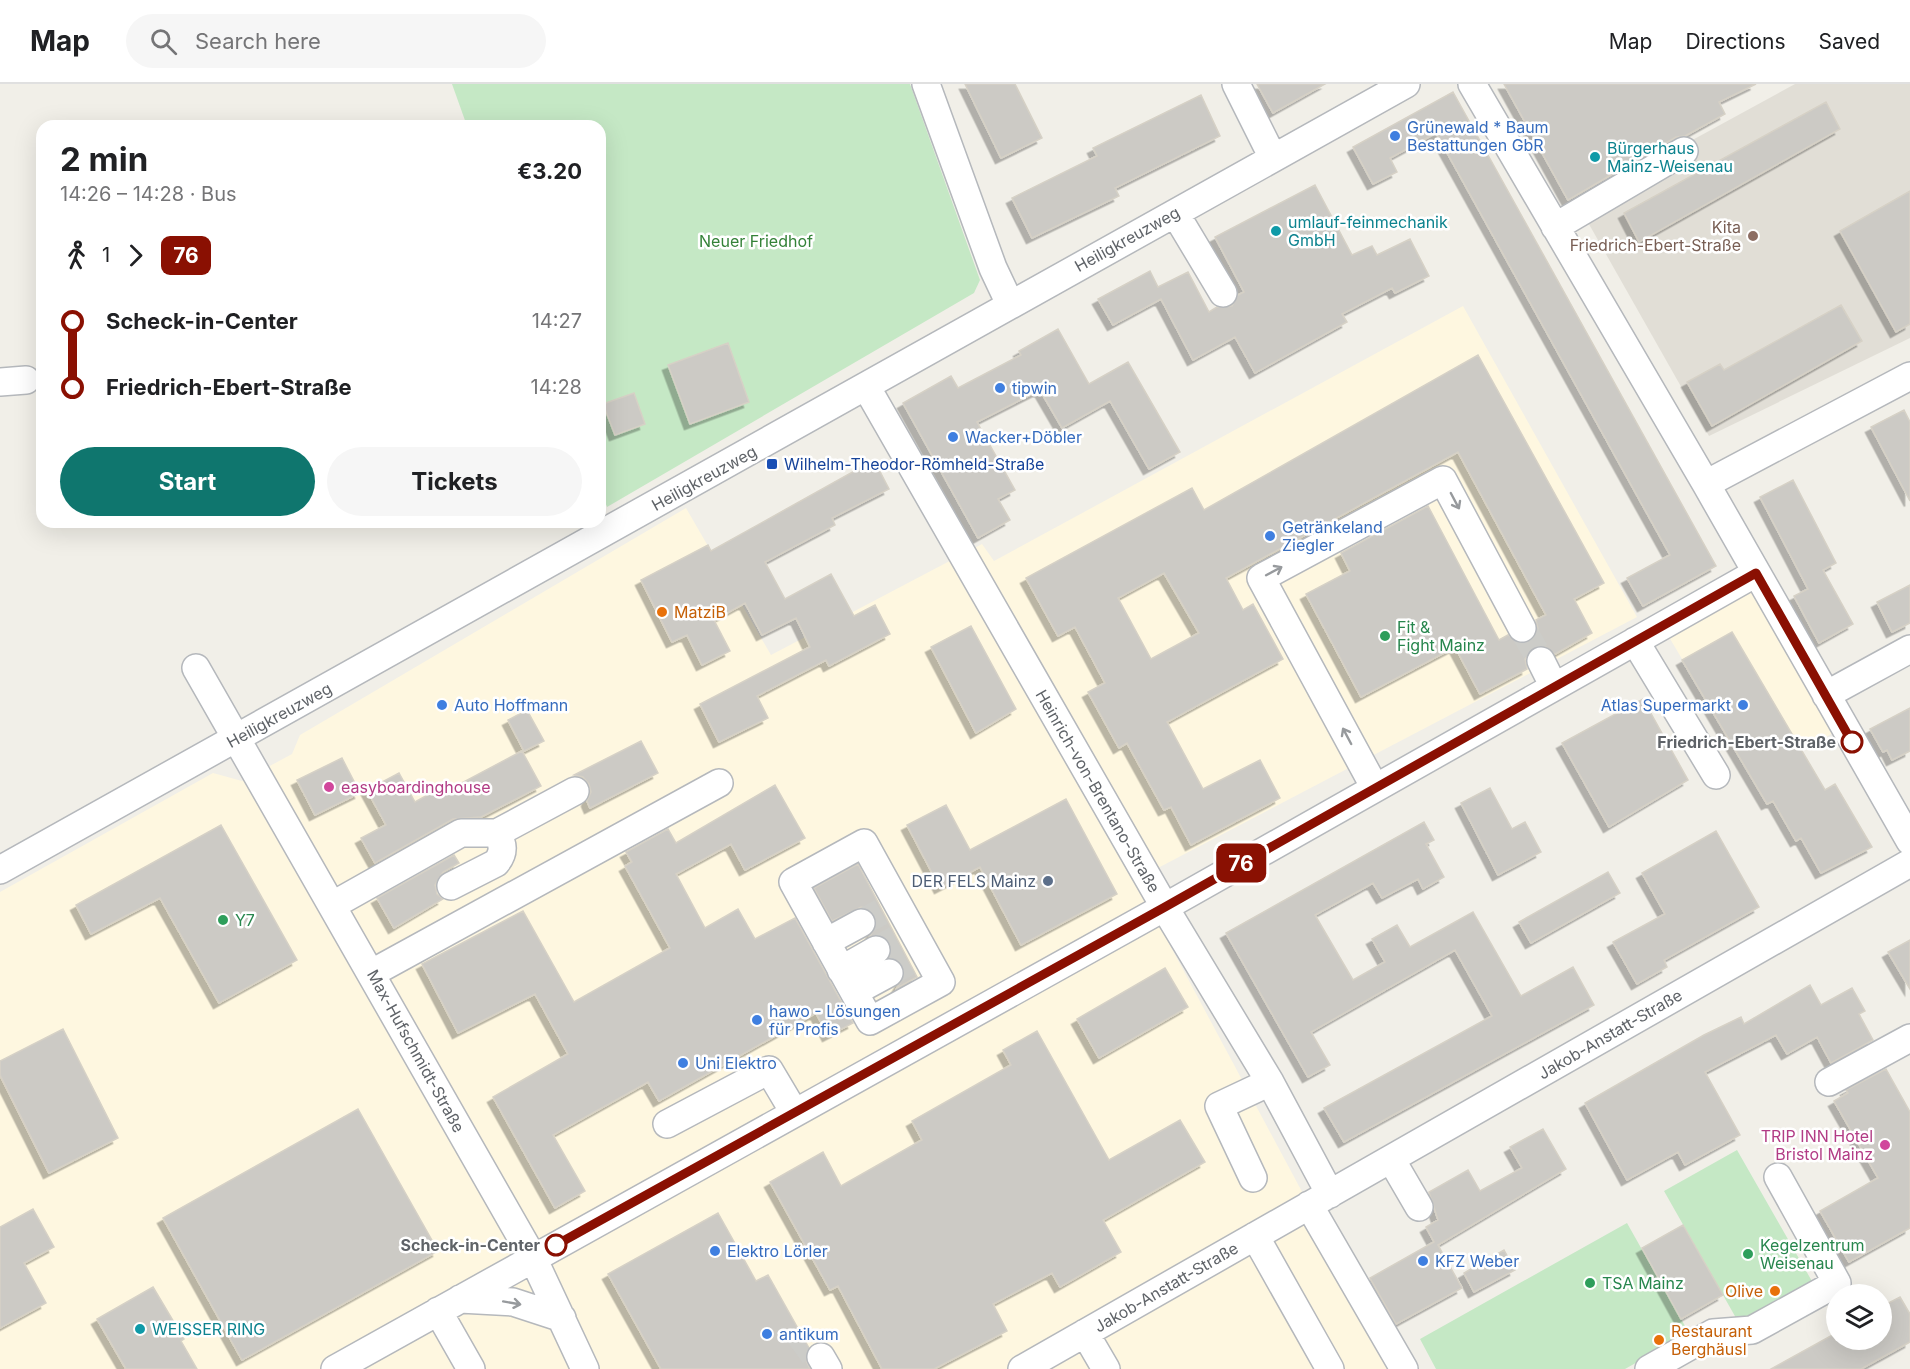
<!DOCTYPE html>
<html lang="en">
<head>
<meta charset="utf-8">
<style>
  :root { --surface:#fff; --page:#f6f6f6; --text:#202124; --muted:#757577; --line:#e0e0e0; --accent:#0f766e }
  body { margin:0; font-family:Inter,sans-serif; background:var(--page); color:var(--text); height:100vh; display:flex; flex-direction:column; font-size:22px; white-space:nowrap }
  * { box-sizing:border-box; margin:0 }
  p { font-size:20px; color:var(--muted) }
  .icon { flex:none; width:33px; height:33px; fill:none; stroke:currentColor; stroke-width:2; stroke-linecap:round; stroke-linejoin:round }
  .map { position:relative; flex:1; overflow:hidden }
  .sheet { position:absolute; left:36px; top:36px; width:570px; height:408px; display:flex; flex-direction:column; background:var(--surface); border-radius:18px; box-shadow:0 6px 24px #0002 }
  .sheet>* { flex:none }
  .badge { padding:0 12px; border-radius:9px; font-size:21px; line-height:39px }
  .controls { position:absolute; left:1826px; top:1200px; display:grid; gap:12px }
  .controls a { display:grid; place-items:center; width:66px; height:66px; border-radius:50%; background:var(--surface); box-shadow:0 6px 24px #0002; font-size:30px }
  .map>.badge { position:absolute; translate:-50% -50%; box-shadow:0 0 0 3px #fff }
  .legs { display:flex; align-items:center; gap:9px; height:66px; padding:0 24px; font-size:20px }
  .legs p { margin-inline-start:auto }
  .overview { display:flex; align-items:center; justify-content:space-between; height:102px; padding:0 24px }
  h1 { font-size:33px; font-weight:700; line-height:45px }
  .cta { display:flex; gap:12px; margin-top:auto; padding:12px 24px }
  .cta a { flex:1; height:69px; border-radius:36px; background:var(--accent); color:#fff; font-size:24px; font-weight:700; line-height:69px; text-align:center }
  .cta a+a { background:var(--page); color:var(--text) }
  ul { padding:0 24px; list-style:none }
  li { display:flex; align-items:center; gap:21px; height:66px; font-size:22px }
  li i { display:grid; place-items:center; width:9px; height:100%; margin:0 8px; background:currentColor }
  li i::after { content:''; width:15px; height:15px; margin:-8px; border:4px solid; border-radius:50%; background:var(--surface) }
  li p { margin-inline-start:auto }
  li:first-child i { background:linear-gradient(#0000 50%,currentColor 0) }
  li:last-child i { background:linear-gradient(currentColor 50%,#0000 0) }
  header { display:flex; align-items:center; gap:36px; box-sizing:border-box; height:84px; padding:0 30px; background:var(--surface); border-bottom:2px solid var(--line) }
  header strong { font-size:28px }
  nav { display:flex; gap:33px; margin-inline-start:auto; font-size:21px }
  .search { width:420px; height:54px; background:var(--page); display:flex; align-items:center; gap:15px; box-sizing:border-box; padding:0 21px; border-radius:33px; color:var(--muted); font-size:22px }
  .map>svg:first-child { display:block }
  .commercial { fill:#fef7e0 }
  .education { fill:#e1ded6 }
  .green { fill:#c5e8c5 }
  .building { fill:#cccac5; stroke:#d6d1c6; stroke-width:1.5; fill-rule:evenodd; filter:url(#shadow) }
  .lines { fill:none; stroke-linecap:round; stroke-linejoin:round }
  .minor-tunnel { stroke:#ccccc8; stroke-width:27; stroke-dasharray:27 14; stroke-linecap:butt }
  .minor-casing { stroke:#b5b8bc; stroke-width:30 }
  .minor { stroke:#fff; stroke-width:27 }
  .oneway { stroke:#979a9d }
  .line-1-casing { stroke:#fff; stroke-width:14 }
  .line-1 { stroke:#8a1002; stroke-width:9 }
  .shop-dot { fill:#3f7fe0; stroke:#fff; stroke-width:2 }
  .culture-dot { fill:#0f9aa8; stroke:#fff; stroke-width:2 }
  .education-dot { fill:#8d6e63; stroke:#fff; stroke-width:2 }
  .transit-dot { fill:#1a4fb4; stroke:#fff; stroke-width:2 }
  .food-dot { fill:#e8710a; stroke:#fff; stroke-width:2 }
  .leisure-dot { fill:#2e9e5b; stroke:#fff; stroke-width:2 }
  .stop-1-dot { fill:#fff; stroke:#8a1002; stroke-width:3 }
  .hotel-dot { fill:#d1479c; stroke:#fff; stroke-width:2 }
  .service-dot { fill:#5c6f8a; stroke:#fff; stroke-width:2 }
  .labels { text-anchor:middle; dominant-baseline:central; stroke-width:5; stroke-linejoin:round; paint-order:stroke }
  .shop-label { font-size:16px; fill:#366cbe; stroke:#fff; text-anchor:start }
  .culture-label { font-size:16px; fill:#0d838f; stroke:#fff; text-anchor:start }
  .education-label { font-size:16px; fill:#785e54; stroke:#fff; text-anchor:end }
  .street-label { font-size:16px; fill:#5f6368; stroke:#fff }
  .park-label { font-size:16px; fill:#348238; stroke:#fff }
  .transit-label { font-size:16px; fill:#164399; stroke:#fff; text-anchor:start }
  .food-label { font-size:16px; fill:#c56008; stroke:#fff; text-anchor:start }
  .leisure-label { font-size:16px; fill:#27864d; stroke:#fff; text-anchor:start }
  .stop-label { font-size:16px; font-weight:bold; fill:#5f6368; stroke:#fff; text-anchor:end }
  .hotel-label { font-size:16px; fill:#b23c85; stroke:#fff; text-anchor:start }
  .service-label { font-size:16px; fill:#4e5e75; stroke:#fff; text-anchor:end }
</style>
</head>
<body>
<header>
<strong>Map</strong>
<div class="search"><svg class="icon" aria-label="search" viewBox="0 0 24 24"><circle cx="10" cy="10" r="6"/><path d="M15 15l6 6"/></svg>Search here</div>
<nav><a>Map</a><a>Directions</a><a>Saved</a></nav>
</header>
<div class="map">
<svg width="1910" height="1285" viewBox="0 0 1910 1285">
  <defs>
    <filter id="shadow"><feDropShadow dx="-5.5" dy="5.5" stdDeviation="0" flood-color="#0004"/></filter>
  </defs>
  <rect width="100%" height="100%" fill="#f1efe8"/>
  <path class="commercial" d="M1463 222 1637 533 1135 796 1397 1285H0V808L213 689 242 697 292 670 300 651 686 424 771 571 982 460 994 477Z
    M1753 504 1835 648 1752 693 1669 553Z"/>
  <path class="education" d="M1795 0H1910V254L1709 352 1577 119Z"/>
  <path class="green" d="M452 0H910L980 196 974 209 607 423 600 404V42H467Z
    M1737 1066 1813 1199 1740 1241 1664 1107Z
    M1627 1139 1689 1249 1625 1285H1436L1420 1255Z"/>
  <path class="building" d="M965 0H1015L1042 54 1001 74Z
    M1257 0H1325L1273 29Z
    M1504 0H1756L1719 18 1725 30 1685 52 1676 53 1568 116Z
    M1453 8 1716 482 1643 522 1627 494 1670 471 1436 49 1390 74 1397 88 1373 100 1353 63Z
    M1201 11 1220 52 1115 104 1119 112 1032 154 1012 114 1097 72 1093 64Z
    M1826 18 1840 45 1639 158 1624 129Z
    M1315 101 1352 171 1372 162 1377 171 1410 155 1429 192 1395 209 1392 204 1342 230 1347 238 1255 289 1235 253 1193 276 1161 215 1113 241 1098 215 1150 187 1158 203 1188 188 1209 228 1217 223 1232 222 1238 211 1244 208 1215 153Z
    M1910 107V240L1896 248 1840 147Z
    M1841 221 1862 257 1712 342 1687 298 1720 280 1724 286Z
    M1058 245 1089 300 1128 278 1180 368 1149 385 1110 317 1062 344 1040 306 977 338 1015 406 998 415 1010 436 978 454 903 319 951 292 958 304 1021 271 1019 267Z
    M728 259 749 318 690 340 668 281Z
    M1478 271 1604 499 1574 515 1592 549 1555 570 1543 561 1533 563 1525 575 1527 585 1480 610 1455 563 1361 613 1306 510 1350 487 1341 469 1428 422 1499 556 1508 551 1521 560 1530 558 1538 545 1536 536 1546 531 1458 368 1226 494 1243 526 1253 520 1283 575 1167 638 1203 705 1260 676 1280 714 1191 761 1171 723 1164 726 1127 659 1119 664 1088 608 1105 599 1075 543 1058 552 1026 494 1192 404 1204 426ZM1164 489 1199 549 1151 575 1118 514Z
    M634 309 645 340 615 351 603 320Z
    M1904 326 1910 338V417L1871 343Z
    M874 376 889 405 832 434 835 441 765 478 785 515 831 490 854 532 875 521 890 550 829 582 826 576 757 612 768 634 719 658 700 620 810 563 796 534 762 551 745 519 714 536 730 567 702 581 687 551 672 558 641 496 708 461 711 467Z
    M1793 396 1836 479 1823 486 1853 540 1819 559 1794 512 1808 505 1760 413Z
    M1910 501V539L1892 548 1877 518Z
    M971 542 1016 625 976 649 931 563Z
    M1732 548 1825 706 1835 700 1872 763 1821 789 1801 754 1796 757 1773 717 1767 720 1682 576Z
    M1643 615 1688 696 1609 743 1562 659Z
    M1910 624V667L1892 676 1887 666 1883 668 1870 645Z
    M527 626 544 657 524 667 508 636Z
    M641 657 658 689 590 724 587 717 591 708 589 700 583 693 574 691Z
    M522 667 541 702 481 733 453 735 375 779 361 754 386 741 367 706 399 689 415 718 440 704 443 709Z
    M342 674 360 709 315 731 297 696Z
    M775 701 805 754 745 786 731 760 676 790 705 844 738 825 755 855 795 834 853 939 828 952 816 929 659 1017 648 998 553 1051 585 1107 555 1124 493 1013 568 970 535 910 458 949 422 880 523 827 574 918 670 864 625 782 632 778 626 768 668 745 676 759Z
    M1490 704 1512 745 1525 738 1541 768 1498 791 1461 719Z
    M1066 715 1117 810 1021 861 980 783 940 804 907 741 946 721 970 766Z
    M1424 738 1434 756 1426 760 1444 793 1423 805 1418 795 1382 814 1373 799 1315 831 1353 896 1385 878 1372 855 1397 841 1410 863 1473 828 1521 912 1573 883 1594 921 1344 1058 1324 1024 1492 932 1455 866 1311 948 1330 981 1308 993 1226 849Z
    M221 741 297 876 219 919 160 814 91 850 76 821Z
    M1716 747 1759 823 1664 876 1667 883 1637 900 1613 858 1665 830 1642 789Z
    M454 771 459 779 443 788 435 801 437 810 443 815 394 844 377 814Z
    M858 780 917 893 897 904 905 890 903 882 898 876 890 873 892 865 884 853 870 852 877 840 874 831 869 825 861 823 832 837 814 804Z
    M1608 788 1620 809 1531 859 1519 838Z
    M1910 856V905L1888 868Z
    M1165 884 1188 923 1099 974 1077 935Z
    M1810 901 1821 921 1852 904 1865 927 1859 930 1873 956 1831 979 1817 953 1787 970 1776 951 1705 988 1740 1051 1685 1081 1678 1068 1627 1096 1585 1019 1704 951 1741 933 1744 940Z
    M63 945 118 1054 49 1089 0 991V977Z
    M1037 947 1109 1076 1180 1036 1205 1078 1103 1136 1121 1168 1060 1203 1052 1189 993 1220 1007 1247 934 1285H882L838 1202 830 1206 770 1098 823 1068 841 1102 922 1056 912 1037 1011 981 1003 966Z
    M1886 985 1910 1028V1144L1849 1178 1820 1127 1878 1094 1834 1017 1848 1009 1846 1006Z
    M358 1025 438 1167 242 1276 163 1134Z
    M1543 1045 1566 1085 1438 1161 1462 1204 1396 1240 1370 1194 1434 1158 1426 1143 1438 1136 1429 1108 1468 1086 1480 1107 1522 1084 1510 1063Z
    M33 1125 54 1163 24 1179 46 1219 0 1244V1143Z
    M718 1129 756 1197 768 1191 809 1264 805 1274 810 1285H661L608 1190Z
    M1683 1141 1723 1211 1681 1235 1642 1164Z
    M1504 1166 1515 1186 1474 1208 1464 1189Z
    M153 1203 184 1255 181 1257 197 1285H126L97 1235Z
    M1900 1213 1910 1230V1258L1861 1285H1771L1836 1249V1256H1881V1223Z"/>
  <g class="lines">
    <path class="minor-tunnel" d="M1522 544 1541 577
      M861 839 881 828
      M876 866 896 855
      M889 889 908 878
      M795 1268 806 1260"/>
    <g class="minor-casing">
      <path id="minor" d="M926 0 993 184 1010 220
        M1236 0 1273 74
        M1472 0 1706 400 1910 757
        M1175 129 1223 209
        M1555 143 1684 67
        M0 298 26 296
        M867 304 1171 834 1270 998 1330 1110
        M1706 400 1910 292
        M1635 557 1716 691
        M1541 577 1554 603
        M196 584 533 1174 585 1285
        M1826 611 1910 565
        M1375 704 1261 494 1443 396 1522 544
        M864 759 941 898 870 937 793 798Z
        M0 786 1406 0
        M451 802 496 779C505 768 503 760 497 749
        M333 821 461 749H497L575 707
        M826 858 861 839
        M841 886 876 866
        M372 889 719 699
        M854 908 889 889
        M1829 998 1910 954
        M667 1040 769 986 794 1028
        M1391 1075 1419 1123
        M1253 1094 1219 1022 1270 998
        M1309 1121 1404 1285
        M1255 1152 1330 1285
        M460 1215 513 1218 562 1234
        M438 1227 471 1285
        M1085 1249 1106 1285
        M821 1273 828 1285
        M335 1285 1165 823 1756 489
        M1022 1285 1910 779
        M1649 1285 1713 1249 1752 1246 1837 1199 1778 1093"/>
    </g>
    <use href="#minor" class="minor"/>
  </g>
  <defs><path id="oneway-shaft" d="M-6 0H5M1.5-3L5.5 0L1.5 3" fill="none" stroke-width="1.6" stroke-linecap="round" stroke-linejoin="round" transform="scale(1.5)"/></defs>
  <g class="oneway">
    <use href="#oneway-shaft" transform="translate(1455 417) rotate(62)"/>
    <use href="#oneway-shaft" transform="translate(1274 487) rotate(-28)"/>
    <use href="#oneway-shaft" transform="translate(1347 652) rotate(-118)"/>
    <use href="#oneway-shaft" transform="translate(512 1219) rotate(10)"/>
  </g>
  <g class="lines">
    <g class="line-1-casing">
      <path id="line-1" d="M556 1161 1165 823 1756 489 1852 658"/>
    </g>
    <use href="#line-1" class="line-1"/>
  </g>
  <g class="shop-dot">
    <circle cx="1395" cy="52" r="6"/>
    <circle cx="1000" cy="304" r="6"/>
    <circle cx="953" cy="353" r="6"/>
    <circle cx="1270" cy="452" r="6"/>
    <circle cx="442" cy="621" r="6"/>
    <circle cx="1743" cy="621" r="6"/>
    <circle cx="757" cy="936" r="6"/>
    <circle cx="683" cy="979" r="6"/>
    <circle cx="715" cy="1167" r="6"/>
    <circle cx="1423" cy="1177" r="6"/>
    <circle cx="767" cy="1250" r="6"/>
  </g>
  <g class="culture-dot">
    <circle cx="1595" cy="73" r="6"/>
    <circle cx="1276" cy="147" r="6"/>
    <circle cx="140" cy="1245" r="6"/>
  </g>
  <circle class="education-dot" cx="1753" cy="152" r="6"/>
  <rect class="transit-dot" x="766" y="374" width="12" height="12" rx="3"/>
  <g class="food-dot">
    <circle cx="662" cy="528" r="6"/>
    <circle cx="1775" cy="1207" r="6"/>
    <circle cx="1659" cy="1256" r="6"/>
  </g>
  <g class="leisure-dot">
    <circle cx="1385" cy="552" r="6"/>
    <circle cx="223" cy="836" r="6"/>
    <circle cx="1748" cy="1170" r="6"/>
    <circle cx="1590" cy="1199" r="6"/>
  </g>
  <g class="stop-1-dot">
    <circle cx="1852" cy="658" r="10"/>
    <circle cx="556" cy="1161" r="10"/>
  </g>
  <g class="hotel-dot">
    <circle cx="329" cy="703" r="6"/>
    <circle cx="1885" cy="1061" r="6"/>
  </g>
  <circle class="service-dot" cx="1048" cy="797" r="6"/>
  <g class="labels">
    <g class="shop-label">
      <text x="1407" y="43">Grünewald * Baum<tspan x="1407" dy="18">Bestattungen GbR</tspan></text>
      <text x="1012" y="304">tipwin</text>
      <text x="965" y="353">Wacker+Döbler</text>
      <text x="1282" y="443">Getränkeland<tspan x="1282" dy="18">Ziegler</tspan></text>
      <text x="454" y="621">Auto Hoffmann</text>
      <text x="1731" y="621" text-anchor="end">Atlas Supermarkt</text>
      <text x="769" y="927">hawo - Lösungen<tspan x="769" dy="18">für Profis</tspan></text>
      <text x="695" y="979">Uni Elektro</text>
      <text x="727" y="1167">Elektro Lörler</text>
      <text x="1435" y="1177">KFZ Weber</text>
      <text x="779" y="1250">antikum</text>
    </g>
    <g class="culture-label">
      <text x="1607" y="64">Bürgerhaus<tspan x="1607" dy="18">Mainz-Weisenau</tspan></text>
      <text x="1288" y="138">umlauf-feinmechanik<tspan x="1288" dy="18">GmbH</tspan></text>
      <text x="152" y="1245">WEISSER RING</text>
    </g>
    <g class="education-label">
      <text x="1741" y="143">Kita<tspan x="1741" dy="18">Friedrich-Ebert-Straße</tspan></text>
    </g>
    <g class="street-label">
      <text transform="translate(1127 155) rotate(-29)">Heiligkreuzweg</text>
      <text transform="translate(704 394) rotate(-29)">Heiligkreuzweg</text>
      <text transform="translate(279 631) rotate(-29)">Heiligkreuzweg</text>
      <text transform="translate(1098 707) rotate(60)">Heinrich-von-Brentano-Straße</text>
      <text transform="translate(1610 950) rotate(-30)">Jakob-Anstatt-Straße</text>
      <text transform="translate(416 967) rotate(61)">Max-Hufschmidt-Straße</text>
      <text transform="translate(1166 1203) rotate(-30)">Jakob-Anstatt-Straße</text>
    </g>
    <g class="park-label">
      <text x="756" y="157">Neuer Friedhof</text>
    </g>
    <g class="transit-label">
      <text x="784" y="380">Wilhelm-Theodor-Römheld-Straße</text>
    </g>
    <g class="food-label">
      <text x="674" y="528">MatziB</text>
      <text x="1763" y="1207" text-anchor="end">Olive</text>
      <text x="1671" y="1247">Restaurant<tspan x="1671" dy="18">Berghäusl</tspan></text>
    </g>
    <g class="leisure-label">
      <text x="1397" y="543">Fit &amp;<tspan x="1397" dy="18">Fight Mainz</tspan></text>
      <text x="235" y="836">Y7</text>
      <text x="1760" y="1161">Kegelzentrum<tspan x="1760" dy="18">Weisenau</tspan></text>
      <text x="1602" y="1199">TSA Mainz</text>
    </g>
    <g class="stop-label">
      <text x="1836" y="658">Friedrich-Ebert-Straße</text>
      <text x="540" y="1161">Scheck-in-Center</text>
    </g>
    <g class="hotel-label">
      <text x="341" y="703">easyboardinghouse</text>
      <text x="1873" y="1052" text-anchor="end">TRIP INN Hotel<tspan x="1873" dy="18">Bristol Mainz</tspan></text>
    </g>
    <g class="service-label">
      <text x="1036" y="797">DER FELS Mainz</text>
    </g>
  </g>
</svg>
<div class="controls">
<a><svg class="icon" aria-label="layers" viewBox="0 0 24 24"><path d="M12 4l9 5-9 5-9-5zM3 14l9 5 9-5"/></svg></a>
</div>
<b class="badge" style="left:1241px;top:779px;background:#8a1002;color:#fff">76</b>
<section class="sheet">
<div class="overview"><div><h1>2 min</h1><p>14:26 – 14:28 · Bus</p></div><b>€3.20</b></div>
<div class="legs"><svg class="icon" aria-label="walk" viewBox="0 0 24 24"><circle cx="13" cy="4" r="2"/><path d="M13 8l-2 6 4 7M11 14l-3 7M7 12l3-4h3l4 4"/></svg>1<svg class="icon" aria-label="forward" viewBox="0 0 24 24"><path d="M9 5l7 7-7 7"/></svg><b class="badge" style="background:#8a1002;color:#fff">76</b></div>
<ul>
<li><i style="color:#8a1002"></i><b>Scheck-in-Center</b><p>14:27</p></li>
<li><i style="color:#8a1002"></i><b>Friedrich-Ebert-Straße</b><p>14:28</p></li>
</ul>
<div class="cta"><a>Start</a><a>Tickets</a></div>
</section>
</div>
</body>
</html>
